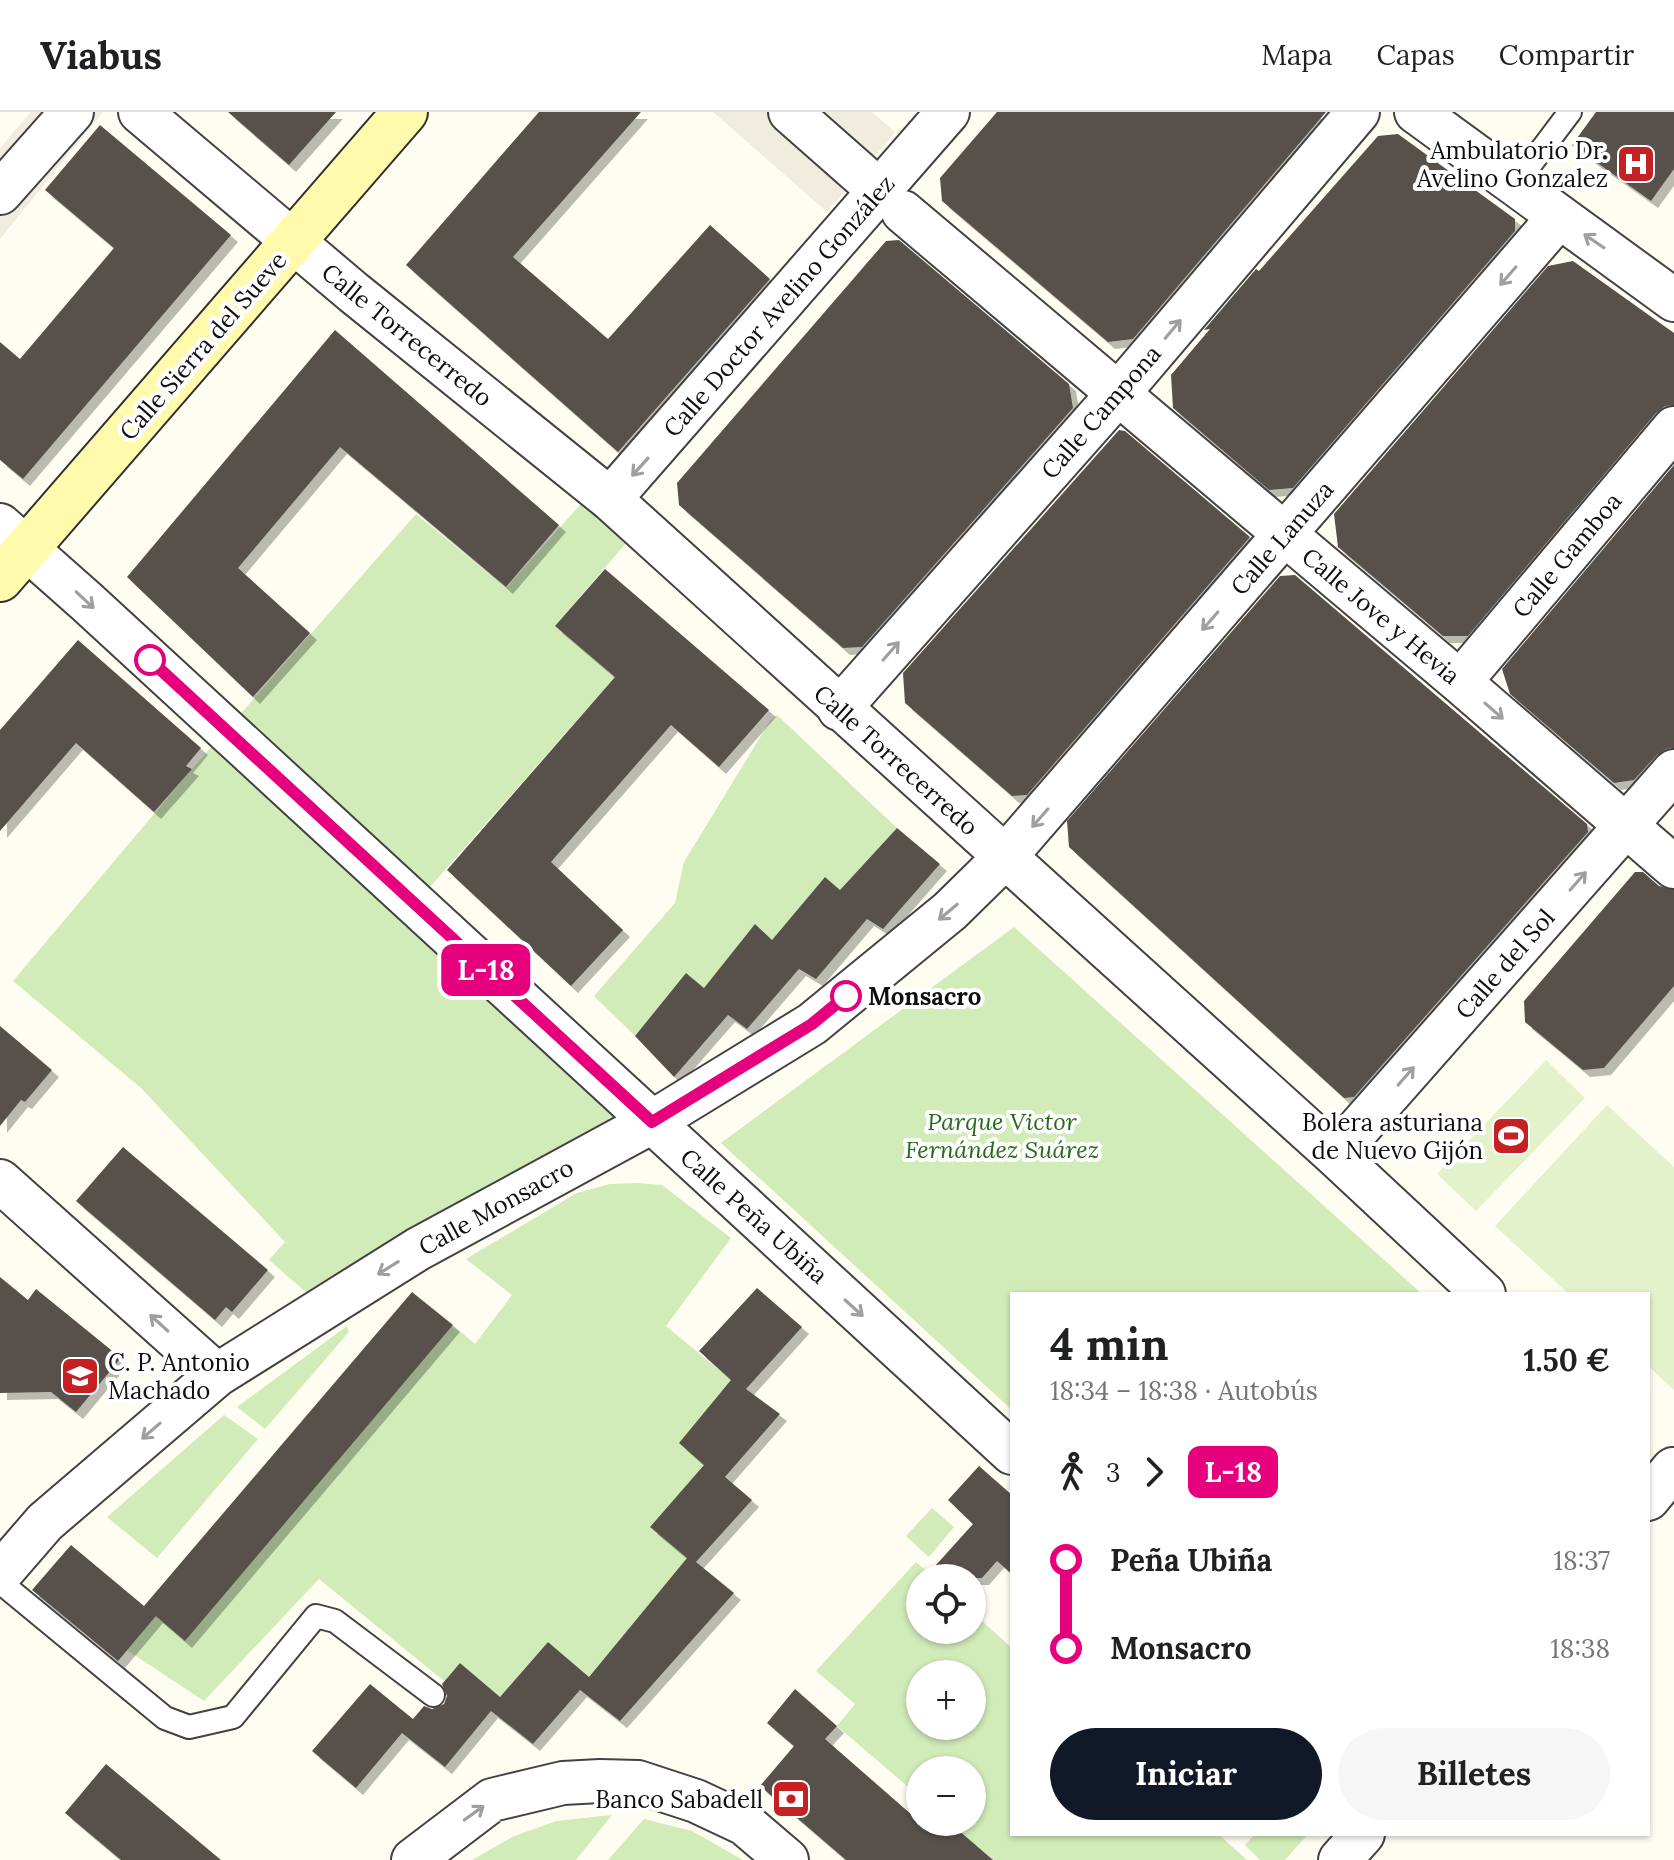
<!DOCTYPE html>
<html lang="es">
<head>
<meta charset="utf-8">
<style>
  :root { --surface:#fff; --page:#f6f6f6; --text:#202124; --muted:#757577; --line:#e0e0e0; --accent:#111827 }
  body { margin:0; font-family:Lora,serif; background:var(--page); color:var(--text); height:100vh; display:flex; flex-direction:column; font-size:30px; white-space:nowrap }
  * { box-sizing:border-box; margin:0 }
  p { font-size:26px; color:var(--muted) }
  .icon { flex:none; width:44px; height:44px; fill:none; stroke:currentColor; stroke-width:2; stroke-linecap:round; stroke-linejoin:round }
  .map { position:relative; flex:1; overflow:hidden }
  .panel { position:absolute; left:1010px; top:1180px; width:640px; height:544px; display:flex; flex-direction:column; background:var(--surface); border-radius:0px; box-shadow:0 2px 6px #0004 }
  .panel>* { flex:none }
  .badge { padding:0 16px; border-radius:12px; font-size:28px; line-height:52px }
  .controls { position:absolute; left:906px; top:1452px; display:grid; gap:16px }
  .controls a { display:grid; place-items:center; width:80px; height:80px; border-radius:50%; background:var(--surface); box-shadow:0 2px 6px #0004; font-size:40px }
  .map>.badge { position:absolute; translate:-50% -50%; box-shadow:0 0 0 4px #fff }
  .legs { display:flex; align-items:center; gap:12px; height:88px; padding:0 40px; font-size:26px }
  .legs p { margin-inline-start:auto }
  .overview { display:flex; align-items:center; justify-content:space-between; height:136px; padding:0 40px }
  h1 { font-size:44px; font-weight:700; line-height:60px }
  .cta { display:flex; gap:16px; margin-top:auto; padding:16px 40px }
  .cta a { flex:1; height:92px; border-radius:48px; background:var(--accent); color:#fff; font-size:32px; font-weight:700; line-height:92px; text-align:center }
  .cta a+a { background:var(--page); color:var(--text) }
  ul { padding:0 40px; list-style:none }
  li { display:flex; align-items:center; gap:28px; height:88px; font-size:30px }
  li i { display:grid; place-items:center; width:12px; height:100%; margin:0 10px; background:currentColor }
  li i::after { content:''; width:20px; height:20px; margin:-10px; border:6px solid; border-radius:50%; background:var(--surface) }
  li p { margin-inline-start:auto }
  li:first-child i { background:linear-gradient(#0000 50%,currentColor 0) }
  li:last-child i { background:linear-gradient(currentColor 50%,#0000 0) }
  header { display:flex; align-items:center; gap:48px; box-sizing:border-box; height:112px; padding:0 40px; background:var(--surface); border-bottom:2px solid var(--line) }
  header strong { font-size:38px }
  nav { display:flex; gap:44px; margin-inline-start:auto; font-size:28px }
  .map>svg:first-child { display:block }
  .green { fill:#d1ebb9; fill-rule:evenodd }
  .pitch { fill:#e3f2cb }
  .plaza { fill:#f0eddf }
  .building { fill:#58514b; filter:url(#shadow) }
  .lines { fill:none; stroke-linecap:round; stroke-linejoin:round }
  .lane-casing { stroke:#424242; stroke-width:26 }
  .street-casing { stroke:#424242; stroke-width:46 }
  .secondary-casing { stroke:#313131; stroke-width:48 }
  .lane { stroke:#fff; stroke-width:22 }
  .street { stroke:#fff; stroke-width:42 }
  .secondary { stroke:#fffaac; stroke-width:44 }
  .oneway { stroke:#9f9f9f }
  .line-1-casing { stroke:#fff; stroke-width:18 }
  .line-1 { stroke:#e6007e; stroke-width:12 }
  .stop-1-dot { fill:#fff; stroke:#e6007e; stroke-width:4 }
  .labels { text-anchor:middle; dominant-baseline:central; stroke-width:8; stroke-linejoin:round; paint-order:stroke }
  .poi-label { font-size:24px; fill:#0f0f0f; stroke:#fff; text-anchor:end }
  .street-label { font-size:24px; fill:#0f0f0f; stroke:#fff }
  .stop-label { font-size:24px; font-weight:bold; fill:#0f0f0f; stroke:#fff; text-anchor:start }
  .park-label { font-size:24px; font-style:italic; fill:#296a1c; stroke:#fff }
</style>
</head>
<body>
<header>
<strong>Viabus</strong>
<nav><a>Mapa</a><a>Capas</a><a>Compartir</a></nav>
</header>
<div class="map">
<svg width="1674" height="1748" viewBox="0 0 1674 1748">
  <defs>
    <filter id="shadow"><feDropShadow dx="7" dy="7" stdDeviation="0" flood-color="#0004"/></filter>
  </defs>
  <rect width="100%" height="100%" fill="#fffdf1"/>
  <path class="green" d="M595 376 640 415 555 514 615 565 415 792 651 1010 323 1195 269 1148 285 1130 141 976 13 869 192 657 416 402 506 476Z
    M777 603 897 716 840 778 825 765 772 828 755 813 704 876 686 861 635 924 594 884 675 791 684 750 770 609Z
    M1014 815 1422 1182H1012V1298L721 1031Z
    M638 1071 662 1073 731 1126 666 1214 731 1268 704 1353 650 1415 687 1446 589 1565 548 1530 500 1585 460 1551 444 1569 319 1467 204 1589 127 1538 156 1504 453 1213 475 1232 512 1183 466 1147 577 1081 610 1072Z
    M347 1214 349 1220 265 1317 237 1295Z
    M224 1303 258 1327 157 1446 107 1405Z
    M932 1396 954 1415 929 1445 906 1424Z
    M916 1450 934 1466H920V1518H972V1500L1012 1536V1722H1218L1247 1748H993L949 1710H972V1658H920V1685L837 1614 855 1592 816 1559ZM920 1562H972V1614H920Z
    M612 1703 576 1748H472L512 1725 556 1709Z
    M644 1707 692 1719 743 1748H608Z
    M1255 1722H1308L1285 1748H1260L1245 1733Z"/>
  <path class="pitch" d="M1546 948 1585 986 1476 1099 1437 1062Z
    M1607 993 1674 1055V1278L1648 1254V1182H1569L1495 1114Z"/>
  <path class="plaza" d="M31 0H103L0 127V36Z
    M713 0H872L895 20 827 100Z"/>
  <path class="building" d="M228 0H336L289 53Z
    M539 0H641L513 145 608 227 710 113 770 167 618 340 406 153Z
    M997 0H1326L1133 227 1108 230 942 89 940 66Z
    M1596 0H1674V57L1651 89 1572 33Z
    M100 13 231 123 23 367 0 348V230L20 247 114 136 45 78Z
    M1398 22 1515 107V119L1293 376 1269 378 1173 296 1171 263 1210 217 1204 218 1256 157 1259 159 1378 24Z
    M899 128 1069 272 1073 296 862 535 843 536 679 393 677 371 886 129Z
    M1573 149 1674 221V293L1665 294 1656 301 1468 524H1443L1338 435 1334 402 1548 154Z
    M335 218 559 413 506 475 340 335 238 456 310 521 253 585 127 465Z
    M1119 318 1125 319 1250 425 1027 683 1012 684 905 591 903 561Z
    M1674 353V636L1666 637 1657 643 1634 668 1614 671 1510 582 1502 557Z
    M605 457 769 598 719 655 671 613 551 750 623 818 571 874 447 758 615 565 555 514Z
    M1295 463 1587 712 1588 720 1354 985 1344 986 1069 735 1067 709 1280 464Z
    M78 528 201 636 186 654 192 657 154 700 76 631 0 719V618Z
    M897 716 940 752 883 817 867 807 816 867 799 857 747 917 728 903 674 965 635 924 686 861 704 876 755 812 772 828 825 765 840 778Z
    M1635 760H1643L1659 774 1674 778V874L1604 956 1583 958 1525 910 1524 889Z
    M0 914 52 958 25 990 21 988 0 1014Z
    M123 1035 268 1158 232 1200 226 1195 215 1208 76 1089Z
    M0 1165 28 1188 36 1177 121 1246 76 1300 51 1280 0 1281Z
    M757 1176 802 1215 746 1277 780 1302 725 1365 752 1388 696 1450 734 1481 620 1609 580 1578 533 1632 491 1599 445 1655 402 1621 356 1676 312 1639 370 1572 413 1607 424 1594 432 1597 444 1592 447 1584 442 1572 460 1551 500 1585 548 1530 589 1565 687 1446 650 1415 704 1353 679 1331 731 1268 699 1239Z
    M412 1180 453 1213 185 1529 144 1494Z
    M979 1354 1012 1383V1462L997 1449 982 1466H950L936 1453 973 1412 948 1388Z
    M71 1433 156 1504 118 1549 32 1478Z
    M795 1577 837 1614 825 1627 920 1710H949L993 1748H846L760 1674 794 1634 767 1611Z
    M106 1652 221 1748H121L65 1701Z"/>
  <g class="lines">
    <g class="lane-casing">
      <path id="lane" d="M1515 73 1570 0
        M0 1470 165 1606 189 1615 233 1605 316 1504 335 1509 433 1583"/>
    </g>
    <g class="street-casing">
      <path id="street" d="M140 0 353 180 610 387 1335 1043 1484 1182
        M790 0 866 67
        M1416 0 1674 188
        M0 81 72 0
        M903 100 1460 570 1674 755
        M610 387 948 0
        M0 413 87 490 1012 1341
        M1460 570 1674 316
        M839 597 1117 283 1358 0
        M1335 1043 1674 659
        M0 1069 217 1263
        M1648 1387 1673 1357
        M0 1462 45 1410 217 1263 418 1137 652 1010 812 912 950 799 1004 746 1559 105
        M413 1748 492 1688 563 1671 600 1669 638 1670 696 1689 745 1712 787 1748
        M1340 1748 1363 1722"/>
    </g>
    <g class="secondary-casing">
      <path id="secondary" d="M0 467 405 0"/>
    </g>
    <use href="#lane" class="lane"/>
    <use href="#street" class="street"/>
    <use href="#secondary" class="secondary"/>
  </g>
  <defs><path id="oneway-shaft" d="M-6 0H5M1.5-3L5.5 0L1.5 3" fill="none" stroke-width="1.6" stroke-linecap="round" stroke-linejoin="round" transform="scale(2)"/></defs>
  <g class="oneway">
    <use href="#oneway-shaft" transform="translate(1594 129) rotate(-146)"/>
    <use href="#oneway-shaft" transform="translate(1508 164) rotate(131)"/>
    <use href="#oneway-shaft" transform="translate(1173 217) rotate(-50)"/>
    <use href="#oneway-shaft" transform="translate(640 355) rotate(132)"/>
    <use href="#oneway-shaft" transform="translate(85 488) rotate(43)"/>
    <use href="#oneway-shaft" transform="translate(1210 509) rotate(131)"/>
    <use href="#oneway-shaft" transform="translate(891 539) rotate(-49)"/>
    <use href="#oneway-shaft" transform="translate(1494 599) rotate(41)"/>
    <use href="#oneway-shaft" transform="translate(1040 706) rotate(131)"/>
    <use href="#oneway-shaft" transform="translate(1578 769) rotate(-49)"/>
    <use href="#oneway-shaft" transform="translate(948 800) rotate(140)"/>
    <use href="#oneway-shaft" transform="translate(1406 964) rotate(-49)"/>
    <use href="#oneway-shaft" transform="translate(388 1156) rotate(148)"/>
    <use href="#oneway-shaft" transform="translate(854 1196) rotate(42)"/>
    <use href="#oneway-shaft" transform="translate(159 1211) rotate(-138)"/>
    <use href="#oneway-shaft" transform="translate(151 1319) rotate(139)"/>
    <use href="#oneway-shaft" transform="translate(474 1701) rotate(-36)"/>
  </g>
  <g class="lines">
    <g class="line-1-casing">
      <path id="line-1" d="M150 548 652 1010 812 912 846 884"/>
    </g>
    <use href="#line-1" class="line-1"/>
  </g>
  <defs>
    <g id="hospital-square" transform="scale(2)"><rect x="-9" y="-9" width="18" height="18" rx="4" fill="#c52122" stroke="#fff"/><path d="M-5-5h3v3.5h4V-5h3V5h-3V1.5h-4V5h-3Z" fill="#fff"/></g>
    <g id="stadium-square" transform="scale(2)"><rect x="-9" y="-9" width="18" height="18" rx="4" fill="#c52122" stroke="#fff"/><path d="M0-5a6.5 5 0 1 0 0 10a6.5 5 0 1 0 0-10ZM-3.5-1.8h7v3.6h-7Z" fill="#fff"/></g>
    <g id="school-square" transform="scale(2)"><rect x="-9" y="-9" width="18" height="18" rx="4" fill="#c52122" stroke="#fff"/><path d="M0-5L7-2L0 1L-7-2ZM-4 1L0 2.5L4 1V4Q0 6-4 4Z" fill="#fff"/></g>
    <g id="bank-square" transform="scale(2)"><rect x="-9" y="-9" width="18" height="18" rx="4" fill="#c52122" stroke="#fff"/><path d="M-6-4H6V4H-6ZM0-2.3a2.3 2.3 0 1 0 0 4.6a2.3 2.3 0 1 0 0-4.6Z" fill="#fff"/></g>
  </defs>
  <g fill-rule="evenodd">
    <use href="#hospital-square" x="1636" y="52"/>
    <use href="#stadium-square" x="1511" y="1024"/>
    <use href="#school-square" x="80" y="1264"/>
    <use href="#bank-square" x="791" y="1687"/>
  </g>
  <g class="stop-1-dot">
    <circle cx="150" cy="548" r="14"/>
    <circle cx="846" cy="884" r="14"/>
  </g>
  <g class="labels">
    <g class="poi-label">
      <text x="1608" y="38">Ambulatorio Dr.<tspan x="1608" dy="28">Avelino Gonzalez</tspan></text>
      <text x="1483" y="1010">Bolera asturiana<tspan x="1483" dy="28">de Nuevo Gijón</tspan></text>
      <text x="108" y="1250" text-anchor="start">C. P. Antonio<tspan x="108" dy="28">Machado</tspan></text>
      <text x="763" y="1687">Banco Sabadell</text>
    </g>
    <g class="street-label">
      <text transform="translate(779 194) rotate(-49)">Calle Doctor Avelino González</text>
      <text transform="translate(407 223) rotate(39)">Calle Torrecerredo</text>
      <text transform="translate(203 234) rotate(-49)">Calle Sierra del Sueve</text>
      <text transform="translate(1101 300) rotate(-49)">Calle Campona</text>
      <text transform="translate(1282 426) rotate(-49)">Calle Lanuza</text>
      <text transform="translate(1567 443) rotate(-50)">Calle Gamboa</text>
      <text transform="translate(1381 504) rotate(40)">Calle Jove y Hevia</text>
      <text transform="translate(896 648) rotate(42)">Calle Torrecerredo</text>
      <text transform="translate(1505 852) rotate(-49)">Calle del Sol</text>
      <text transform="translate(496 1095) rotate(-29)">Calle Monsacro</text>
      <text transform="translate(754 1104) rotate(42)">Calle Peña Ubiña</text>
    </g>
    <g class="stop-label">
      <text x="868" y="884">Monsacro</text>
    </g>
    <g class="park-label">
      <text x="1002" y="1009">Parque Victor<tspan x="1002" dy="28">Fernández Suárez</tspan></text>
    </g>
  </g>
</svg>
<div class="controls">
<a><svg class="icon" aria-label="locate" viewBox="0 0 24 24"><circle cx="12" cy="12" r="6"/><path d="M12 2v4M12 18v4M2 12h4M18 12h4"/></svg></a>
<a>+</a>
<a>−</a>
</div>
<b class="badge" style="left:486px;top:858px;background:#e6007e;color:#fff">L-18</b>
<section class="panel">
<div class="overview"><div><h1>4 min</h1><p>18:34 – 18:38 · Autobús</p></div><b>1.50 €</b></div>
<div class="legs"><svg class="icon" aria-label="walk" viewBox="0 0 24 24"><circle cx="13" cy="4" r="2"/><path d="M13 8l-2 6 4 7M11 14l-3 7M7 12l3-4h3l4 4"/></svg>3<svg class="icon" aria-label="forward" viewBox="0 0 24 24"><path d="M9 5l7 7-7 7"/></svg><b class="badge" style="background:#e6007e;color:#fff">L-18</b></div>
<ul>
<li><i style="color:#e6007e"></i><b>Peña Ubiña</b><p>18:37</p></li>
<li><i style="color:#e6007e"></i><b>Monsacro</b><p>18:38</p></li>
</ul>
<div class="cta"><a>Iniciar</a><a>Billetes</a></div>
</section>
</div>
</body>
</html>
